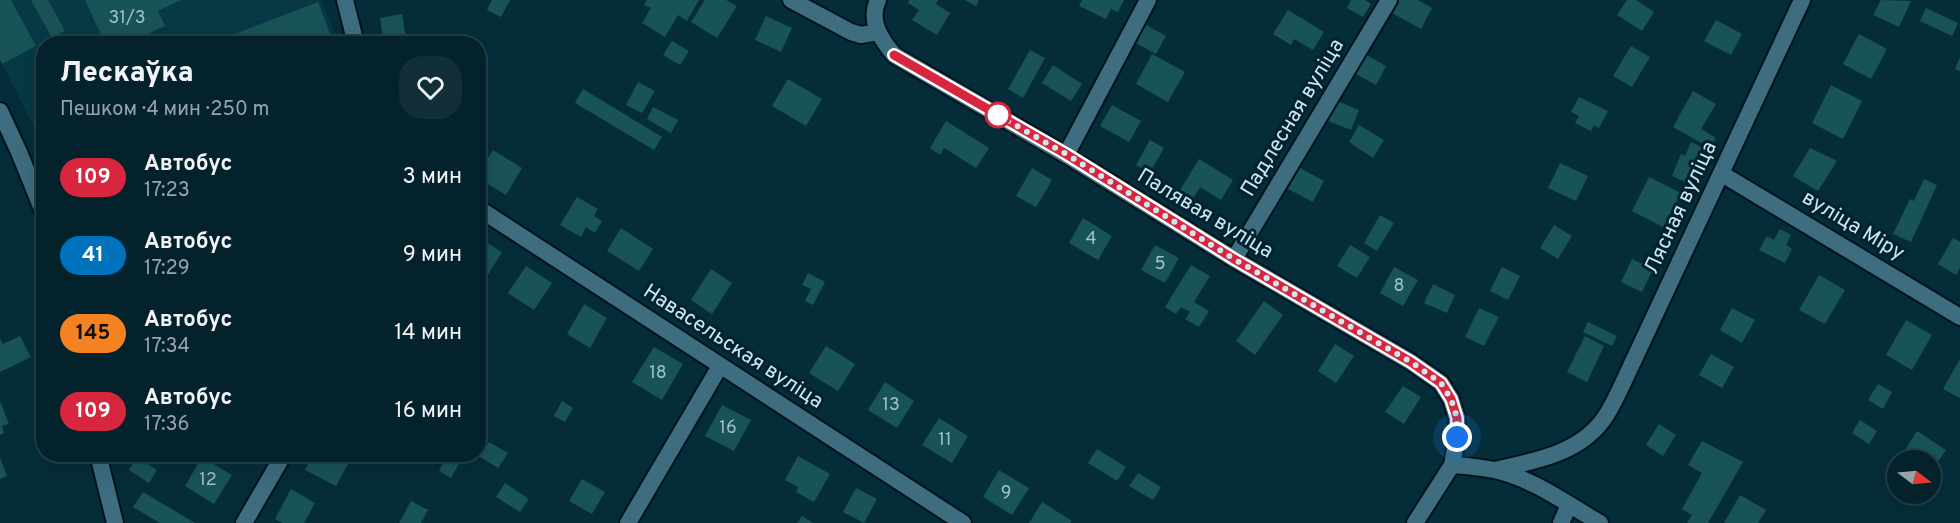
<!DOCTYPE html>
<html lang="ru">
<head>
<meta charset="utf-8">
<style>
  :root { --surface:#04222b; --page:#122f37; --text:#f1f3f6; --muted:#97a4a9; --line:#253f47 }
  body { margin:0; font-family:Overpass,sans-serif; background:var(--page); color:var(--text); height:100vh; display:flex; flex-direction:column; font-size:22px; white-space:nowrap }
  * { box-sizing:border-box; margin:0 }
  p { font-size:20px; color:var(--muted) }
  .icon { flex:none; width:33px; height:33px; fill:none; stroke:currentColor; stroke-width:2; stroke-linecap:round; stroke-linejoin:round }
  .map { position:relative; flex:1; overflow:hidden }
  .side { position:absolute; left:36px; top:36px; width:450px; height:426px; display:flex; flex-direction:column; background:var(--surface); border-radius:24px; box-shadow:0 6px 24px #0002,0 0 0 2px var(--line) }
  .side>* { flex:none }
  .badge { padding:0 12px; border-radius:20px; font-size:21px; line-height:39px }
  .needle { width:39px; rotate:106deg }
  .buttons { position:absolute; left:1887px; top:450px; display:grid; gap:12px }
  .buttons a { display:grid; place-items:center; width:54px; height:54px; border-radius:50%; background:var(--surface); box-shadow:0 6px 24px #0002,0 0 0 2px var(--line); font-size:30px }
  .you { position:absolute; width:30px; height:30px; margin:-15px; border:4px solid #fff; border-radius:50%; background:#1a73e8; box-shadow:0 0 0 9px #1a73e833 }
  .map>.badge { position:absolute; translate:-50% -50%; box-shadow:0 0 0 3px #fff }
  .round { display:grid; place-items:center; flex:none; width:63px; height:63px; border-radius:24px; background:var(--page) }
  .overview { display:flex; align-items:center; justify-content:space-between; height:102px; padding:0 24px }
  h1 { font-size:28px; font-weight:800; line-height:45px }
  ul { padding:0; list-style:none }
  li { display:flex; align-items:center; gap:18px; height:78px; padding:0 24px }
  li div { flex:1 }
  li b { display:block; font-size:22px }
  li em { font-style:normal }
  li .badge { min-width:66px; font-weight:700; text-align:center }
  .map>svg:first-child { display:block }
  .built { fill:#063846 }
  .building { fill:#185358 }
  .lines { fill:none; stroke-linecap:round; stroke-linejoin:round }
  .minor-casing { stroke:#00141c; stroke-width:20 }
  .secondary-casing { stroke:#00141c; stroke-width:20 }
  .minor { stroke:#3d6d7f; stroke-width:16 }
  .secondary { stroke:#3d6d7f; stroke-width:16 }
  .line-casing { stroke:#fff; stroke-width:14 }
  .line { stroke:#d7263d; stroke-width:9 }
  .walk { stroke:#cee7f1; stroke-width:6; stroke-dasharray:0 10.8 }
  .stop-dot { fill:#fff; stroke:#d7263d; stroke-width:3 }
  .labels { text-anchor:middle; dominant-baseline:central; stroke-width:6; stroke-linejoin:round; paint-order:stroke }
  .number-label { font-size:18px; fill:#a0c2cb }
  .street-label { font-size:21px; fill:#cee7f1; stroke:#00232f }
</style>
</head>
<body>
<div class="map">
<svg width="1960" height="523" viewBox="0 0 1960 523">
  <rect width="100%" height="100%" fill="#052d39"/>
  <path class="built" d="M0 0H321L339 43 44 44 43 145 0 59Z"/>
  <path class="building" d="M0 0H11L36 46 2 64 0 59Z
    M31 0H48L65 31 52 38Z
    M85 0H181L158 11 165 26 127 44H105Z
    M492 0H510L501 17 487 10Z
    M647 0H699L687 21 678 15 665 37 642 23 651 8 644 5Z
    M705 0H726L737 6 717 38 691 22Z
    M909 0H938L936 4 950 13 937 35 912 20 919 10 908 3Z
    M965 0H979L976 6Z
    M1082 0H1124L1118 12 1111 9 1106 19 1079 6Z
    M1351 0H1365L1371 4 1363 17 1347 8Z
    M1399 0H1418L1432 8 1421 29 1392 13Z
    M1627 0H1636L1654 12 1642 31 1617 15Z
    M1881 0 1911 1 1899 27 1873 15Z
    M318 2 334 44H211V43Z
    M1926 8 1958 23 1952 36 1920 21Z
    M1288 10 1324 32 1313 50 1294 39 1291 45 1273 34Z
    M402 14 407 44H384L380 18Z
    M766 16 792 28 781 52 755 40Z
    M1716 20 1742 34 1731 55 1704 41Z
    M1146 25 1166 36 1156 54 1136 43Z
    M1859 34 1887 49 1871 79 1843 64Z
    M672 41 689 51 680 65 663 55Z
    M1631 46 1650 57 1632 87 1613 76Z
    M1030 50 1045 58 1023 98 1008 89Z
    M1152 54 1185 72 1168 102 1136 84Z
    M1365 54 1386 66 1376 85 1354 73Z
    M1960 57V71L1955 69Z
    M1053 65 1082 84 1071 101 1042 83Z
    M1314 68 1326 75 1315 95 1302 88Z
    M788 79 822 99 806 126 772 106Z
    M638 82 655 91 642 113 626 105Z
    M1831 85 1862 101 1843 139 1812 123Z
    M583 89 662 137 654 150 575 103Z
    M1693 91 1716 104 1701 129 1716 138 1710 148 1673 127Z
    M1579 97 1608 111 1599 128 1594 125 1591 131 1575 123 1579 116 1571 112Z
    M1337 101 1359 110 1351 130 1328 121Z
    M1112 105 1141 121 1129 142 1100 126Z
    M653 107 678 120 671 133 647 119Z
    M946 121 989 148 976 168 944 148 940 155 930 148Z
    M1359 125 1384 140 1373 158 1349 142Z
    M1150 140 1164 148 1150 172 1136 165Z
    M1691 142 1710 151 1694 186 1672 176 1681 154 1685 156Z
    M1810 148 1837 161 1818 191 1793 176Z
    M493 150 522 168 506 195 478 178V173Z
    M1199 159 1233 180 1221 200 1200 187 1192 200 1179 192Z
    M1560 163 1588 176 1576 201 1548 188Z
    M1032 168 1052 180 1036 207 1016 196Z
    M1300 168 1324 181 1313 202 1288 189Z
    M1649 177 1681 193 1663 227 1632 211Z
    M1924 179 1937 185 1911 242 1893 234 1910 199 1914 201Z
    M577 197 598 209 594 216 602 221 595 233 586 227 581 237 560 225Z
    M1380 215 1394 223 1377 251 1364 243Z
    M1083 218 1112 236 1098 260 1069 243Z
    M1554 225 1572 236 1558 259 1540 248Z
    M621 228 653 249 639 271 607 251Z
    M1780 229 1791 235 1786 245 1792 249 1785 263 1759 250 1767 236 1774 240Z
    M478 237 502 252 478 291Z
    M1953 238 1960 242V268L1956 275 1938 264Z
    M1155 245 1179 258 1165 283 1141 270Z
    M1350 245 1370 257 1357 278 1337 266Z
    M1632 259 1653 269 1642 292 1621 282Z
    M1191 265 1210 276 1194 302 1209 311 1199 327 1185 319 1190 312 1181 307 1176 314 1165 307Z
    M526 266 552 283 534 310 508 293Z
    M1394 267 1418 280 1403 306 1380 293Z
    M1502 267 1520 276 1508 300 1490 291Z
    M711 269 732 283 712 314 691 300Z
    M808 273 825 282 813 305 805 301 811 289 802 285Z
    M1819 275 1845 290 1825 324 1799 310Z
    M1433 284 1455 295 1447 313 1424 303Z
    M1264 301 1283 315 1255 355 1236 341Z
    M584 304 607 318 590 348 567 334Z
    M1479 308 1499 317 1484 346 1465 337Z
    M1732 308 1755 320 1742 343 1720 330Z
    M1906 320 1932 335 1912 370 1886 355Z
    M1588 322 1617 336 1612 346 1583 332Z
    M478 326 487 331 478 345Z
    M20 336 31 357 0 372V339L3 344Z
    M1585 336 1604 346 1587 382 1567 372Z
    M1335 344 1354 356 1336 383 1318 371Z
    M826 346 855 364 838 391 809 373Z
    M654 347 683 364 662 400 632 382Z
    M1711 354 1734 367 1722 388 1699 375Z
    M1960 359V398L1943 389Z
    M885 382 914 401 897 428 868 410Z
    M1878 384 1892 392 1883 409 1868 400Z
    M1403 386 1421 397 1404 424 1385 412Z
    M0 401 9 424 2 426 4 433 0 435Z
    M562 401 573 408 565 422 554 416Z
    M722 405 751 420 734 451 705 436Z
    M939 418 968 436 952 463 922 445Z
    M1860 420 1877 431 1869 444 1852 433Z
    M1659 424 1676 435 1663 456 1646 445Z
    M1917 431 1946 450 1930 473V460H1914L1903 453Z
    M1702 441 1743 462 1708 523H1687L1692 515 1682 509 1702 473 1688 465Z
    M489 442 508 453 498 468 480 457Z
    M1097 449 1126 467 1117 481 1088 463Z
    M313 454H331L348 464 336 486 305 470Z
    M448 454 461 460 451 478 439 471Z
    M798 456 830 474 814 502 796 492 798 487 785 480Z
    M137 457 157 470 149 483 129 470Z
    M202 457 232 475 214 504 185 486Z
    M0 458 7 476 0 479Z
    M999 470 1029 488 1012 515 983 497Z
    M1138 473 1161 487 1153 500 1129 486Z
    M582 479 605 492 592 514 569 501Z
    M505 483 529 499 520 512 496 497Z
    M856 488 877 499 864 523 843 512Z
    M291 489 315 503 304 523H283L275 519Z
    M143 492 195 523H160L133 507Z
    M1740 495 1766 510 1758 523H1724Z
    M411 501 428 510 421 523H399Z
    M1042 502 1072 521 1070 523H1029Z
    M802 516 813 523H797Z"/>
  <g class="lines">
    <g class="minor-casing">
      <path id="minor" d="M345 0 356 44
        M791 0 851 32 861 35 878 32
        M0 111 19 152 44 214
        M1066 155 1148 0
        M1722 174 1960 317
        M478 208 963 523
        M1234 259 1389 0
        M98 454 115 523
        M1452 465C1466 466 1480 467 1494 470 1532 478 1567 504 1600 523
        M1495 470C1534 461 1578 454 1603 420 1611 409 1617 396 1623 383L1802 0
        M244 523 284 454
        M628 523 720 366
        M1561 523 1569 505"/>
    </g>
    <g class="secondary-casing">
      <path id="secondary" d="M878 0C868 21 881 39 894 55L1066 155 1234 259 1411 362 1441 383 1451 399 1457 418V437L1452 465 1415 523"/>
    </g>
    <use href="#minor" class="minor"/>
    <use href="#secondary" class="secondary"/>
  </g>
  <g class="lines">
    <g class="line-casing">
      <path id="line" d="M894 55 1066 154 1234 259 1411 362 1441 383 1451 399 1457 418V437"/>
    </g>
    <use href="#line" class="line"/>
    <path class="walk" d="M998 115 989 110 1066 154 1234 259 1411 362 1441 383 1451 399 1457 418V437"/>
  </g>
  <circle class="stop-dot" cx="998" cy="115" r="12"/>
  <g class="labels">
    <g class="number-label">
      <text x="127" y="18">31/3</text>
      <text x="1091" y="239">4</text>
      <text x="1160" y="264">5</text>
      <text x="1399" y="286">8</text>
      <text x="658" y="373">18</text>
      <text x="891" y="405">13</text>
      <text x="728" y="428">16</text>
      <text x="945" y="440">11</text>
      <text x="208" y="480">12</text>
      <text x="1006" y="493">9</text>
    </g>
    <g class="street-label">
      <text transform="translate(1293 118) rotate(-59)">Падлесная вуліца</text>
      <text transform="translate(1681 208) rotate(-65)">Лясная вуліца</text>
      <text transform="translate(1205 214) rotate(31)">Палявая вуліца</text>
      <text transform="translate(1853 226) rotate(31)">вуліца Міру</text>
      <text transform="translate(733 347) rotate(33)">Навасельская вуліца</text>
    </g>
  </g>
</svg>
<div class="buttons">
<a><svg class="needle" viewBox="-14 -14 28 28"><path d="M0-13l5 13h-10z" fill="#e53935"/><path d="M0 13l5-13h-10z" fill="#97a4a9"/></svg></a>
</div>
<div class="you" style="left:1457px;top:437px"></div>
<section class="side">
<div class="overview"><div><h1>Лескаўка</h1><p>Пешком · 4 мин · 250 m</p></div><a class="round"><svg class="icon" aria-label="heart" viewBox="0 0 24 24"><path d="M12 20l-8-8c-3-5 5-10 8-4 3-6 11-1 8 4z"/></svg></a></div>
<ul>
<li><span class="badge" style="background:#d7263d;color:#fff">109</span><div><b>Автобус</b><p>17:23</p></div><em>3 мин</em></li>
<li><span class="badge" style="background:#0072bc;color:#fff">41</span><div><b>Автобус</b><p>17:29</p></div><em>9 мин</em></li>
<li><span class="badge" style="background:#f58220;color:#111">145</span><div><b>Автобус</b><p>17:34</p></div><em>14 мин</em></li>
<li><span class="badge" style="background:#d7263d;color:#fff">109</span><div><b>Автобус</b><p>17:36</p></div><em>16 мин</em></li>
</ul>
</section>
</div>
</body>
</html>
